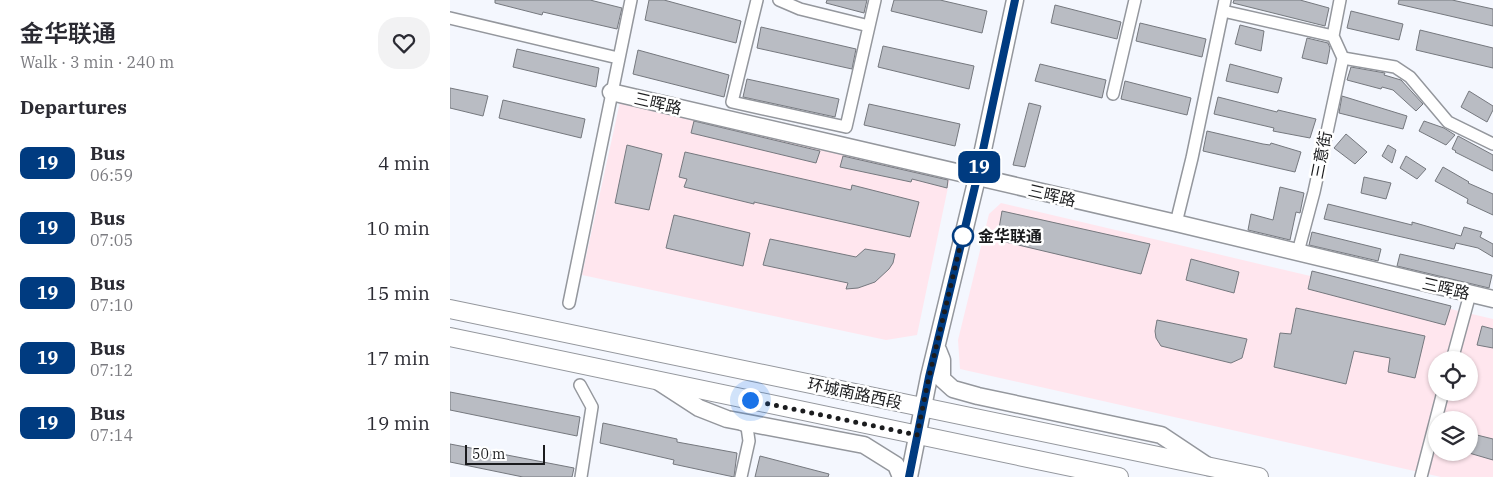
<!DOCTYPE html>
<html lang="en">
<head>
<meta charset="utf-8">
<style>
  :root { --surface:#fff; --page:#f2f2f3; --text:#2b2b33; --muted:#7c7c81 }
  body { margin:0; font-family:"IBM Plex Serif","Noto Sans SC",serif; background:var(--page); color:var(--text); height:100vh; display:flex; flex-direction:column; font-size:19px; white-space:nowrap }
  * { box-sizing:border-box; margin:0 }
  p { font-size:16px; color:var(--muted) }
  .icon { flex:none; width:28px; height:28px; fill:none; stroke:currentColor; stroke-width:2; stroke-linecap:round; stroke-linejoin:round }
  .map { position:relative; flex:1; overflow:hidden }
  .side { display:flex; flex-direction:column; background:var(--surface); width:450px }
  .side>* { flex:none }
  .badge { padding:0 10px; border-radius:8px; font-size:18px; line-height:32px }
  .tools { position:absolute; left:978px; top:351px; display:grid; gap:10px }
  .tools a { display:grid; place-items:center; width:50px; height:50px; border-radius:50%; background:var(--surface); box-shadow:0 1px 4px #0004; font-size:25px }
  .scale { position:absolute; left:15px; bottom:12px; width:80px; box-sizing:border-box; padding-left:5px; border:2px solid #1b1c1e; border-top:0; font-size:14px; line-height:18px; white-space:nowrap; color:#1b1c1e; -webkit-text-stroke:4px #fff; paint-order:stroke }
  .you { position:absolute; width:25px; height:25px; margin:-12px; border:4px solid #fff; border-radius:50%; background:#1a73e8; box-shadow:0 0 0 8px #1a73e833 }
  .map>.badge { position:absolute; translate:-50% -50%; box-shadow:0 0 0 2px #fff }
  h2 { padding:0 20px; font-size:19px; line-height:45px }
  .round { display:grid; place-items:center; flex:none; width:52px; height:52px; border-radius:20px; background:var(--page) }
  .head { display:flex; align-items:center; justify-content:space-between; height:85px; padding:0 20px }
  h1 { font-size:24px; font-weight:600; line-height:38px }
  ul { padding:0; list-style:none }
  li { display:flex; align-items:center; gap:15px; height:65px; padding:0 20px }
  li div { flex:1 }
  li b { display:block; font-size:19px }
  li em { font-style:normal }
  li .badge { min-width:55px; font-weight:700; text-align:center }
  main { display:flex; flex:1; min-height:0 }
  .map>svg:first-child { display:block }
  .commercial { fill:#ffe6ee; fill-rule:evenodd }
  .building { fill:#b9bcc3; stroke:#75787e }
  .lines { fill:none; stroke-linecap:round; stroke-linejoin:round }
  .street-casing { stroke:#94979d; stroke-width:14 }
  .secondary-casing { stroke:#94979d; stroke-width:19 }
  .primary-casing { stroke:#94979d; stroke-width:20 }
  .street { stroke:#fff; stroke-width:11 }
  .secondary { stroke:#fff; stroke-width:16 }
  .primary { stroke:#fff; stroke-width:18 }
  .line-casing { stroke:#fff; stroke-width:11 }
  .line { stroke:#003b80; stroke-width:8 }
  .walk { stroke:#1b1c1e; stroke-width:5; stroke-dasharray:0 9 }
  .stop-dot { fill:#fff; stroke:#003b80; stroke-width:2.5 }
  .labels { text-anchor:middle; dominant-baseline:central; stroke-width:5; stroke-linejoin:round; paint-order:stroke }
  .street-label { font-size:16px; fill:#1b1c1e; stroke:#fff }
  .stop-label { font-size:16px; font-weight:bold; fill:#1b1c1e; stroke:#fff; text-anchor:start }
</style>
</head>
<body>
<main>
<section class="side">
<div class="head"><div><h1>金华联通</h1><p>Walk · 3 min · 240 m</p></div><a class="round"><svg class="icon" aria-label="heart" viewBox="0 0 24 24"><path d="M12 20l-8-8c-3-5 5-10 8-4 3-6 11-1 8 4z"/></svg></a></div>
<h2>Departures</h2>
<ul>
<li><span class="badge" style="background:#003b80;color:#fff">19</span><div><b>Bus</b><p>06:59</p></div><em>4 min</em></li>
<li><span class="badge" style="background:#003b80;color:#fff">19</span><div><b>Bus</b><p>07:05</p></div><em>10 min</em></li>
<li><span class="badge" style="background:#003b80;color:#fff">19</span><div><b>Bus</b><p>07:10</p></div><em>15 min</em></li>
<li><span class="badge" style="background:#003b80;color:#fff">19</span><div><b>Bus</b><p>07:12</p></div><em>17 min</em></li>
<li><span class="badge" style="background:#003b80;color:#fff">19</span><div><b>Bus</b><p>07:14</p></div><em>19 min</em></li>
</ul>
</section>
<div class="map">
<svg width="1043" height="477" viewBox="0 0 1043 477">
  <rect width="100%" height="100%" fill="#f4f7fe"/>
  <path class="commercial" d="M170 102 501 173 467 335 436 340 132 275Z
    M551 203 1043 319V477H991L510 369 508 340 539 214ZM986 360H1019V392H986ZM986 420H1019V452H986Z"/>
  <path class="building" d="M45 0H140L172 8 167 29 93 12 92 15 45 3Z
    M199 0H214L291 21 286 43 195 20Z
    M377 0H417L414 13 376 3Z
    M444 0H490L537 11 532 33 441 11Z
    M784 0H850L879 8 875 26 783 3Z
    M949 0H1002L1043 9V26L948 4Z
    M605 5 671 22 667 39 601 23Z
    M901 11 953 24 949 40 897 28Z
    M690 23 756 39 752 57 686 41Z
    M790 25 814 31 811 51 785 44Z
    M311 27 406 49 402 69 307 48Z
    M970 30 1043 48V68L966 50Z
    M857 38 878 43 880 48 877 64 852 58Z
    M433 46 524 66 519 89 428 67Z
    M67 49 149 68 146 87 63 67Z
    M188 50 279 75 274 97 183 74Z
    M590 64 656 80 652 98 585 81Z
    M780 64 832 78 828 93 776 81Z
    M901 67 935 73 934 75 951 80 973 104 966 111 943 90 932 87 931 89 897 80Z
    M297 79 389 99 385 117 293 97Z
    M675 81 741 98 737 115 671 99Z
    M0 88 38 96 33 116 0 108Z
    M1019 91 1043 106V110L1037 122 1011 107Z
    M892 96 957 116 953 129 889 113Z
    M768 97 827 112 828 110 866 119 860 138 823 131 824 128 764 114Z
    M53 100 135 119 131 138 49 118Z
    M579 103 591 106 575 167 563 165Z
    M419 104 510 124 505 146 414 125Z
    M244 121 370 151 366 163 241 133Z
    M974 121 994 128 1005 135 996 145 969 131Z
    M757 131 813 144 820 145 821 143 851 152 845 172 753 151Z
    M896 134 917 152 905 164 884 148Z
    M1008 136 1043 155V171L1005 152 1006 151 1002 149Z
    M177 145 212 154 199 210 165 203Z
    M938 145 946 150 942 163 932 156Z
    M235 152 401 190 402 185 469 202 460 237 304 202V204L234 187 237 179 229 177Z
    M393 156 498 180 497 188 462 179 461 182 390 167Z
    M956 156 976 169 967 179 950 168Z
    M993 167 1019 182 1018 183 1043 194V215L1017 203 1018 199 985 181Z
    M914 177 941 183 936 199 911 193Z
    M830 187 854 193 850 213 846 212 840 240 798 230 801 214 823 220Z
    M878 204 962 225V222L1011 236 1014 227 1032 232 1030 237 1043 244V257L1028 248 1006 243 1004 249 874 219Z
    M552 211 700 244 691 274 547 240Z
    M224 215 300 233 293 266 216 248Z
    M862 232 931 249 928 261 859 245Z
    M320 239 406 257 415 249 445 254 443 263 439 269 425 282 408 288 396 289 398 283 313 265Z
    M950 254 1042 275 1039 288 947 266Z
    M741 259 789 272 784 293 736 280Z
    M862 271 1001 306 995 325 858 289Z
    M846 308 975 336 965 378 938 372 940 358 904 351 896 384 824 367 830 333 841 334Z
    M707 320 797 339 792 358 781 363 711 346 706 338 705 331Z
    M1032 326 1043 329V348L1027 345Z
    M0 392 130 417 127 436 0 410Z
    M153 423 227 439V442L287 453 284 477 223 464 224 460 150 443Z
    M1019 433 1043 439V460L1019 453Z
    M0 444 124 468 122 477H73L0 462Z
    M310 456 379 474 378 477H305Z"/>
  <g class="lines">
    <g class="street-casing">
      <path id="street" d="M307 0 282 102 396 127 425 0
        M329 0 350 9 419 26
        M773 11 883 36 893 58 945 67 960 77 998 122 1043 144
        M0 18 168 58
        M883 36 890 0
        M663 94 685 0
        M726 223 742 158 775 0
        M848 252 864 192 893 58
        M119 303 181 0
        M1002 360 1020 294
        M130 385 142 407 131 477
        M287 422 297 427 299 441 291 477
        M971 477 993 392"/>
    </g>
    <g class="secondary-casing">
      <path id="secondary" d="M161 92 726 223 1043 299
        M488 350 492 360V379L503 389 528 396 711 435 759 467
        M209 382 249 408 277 419 414 445 446 465 451 477
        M459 477 479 377 527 178 565 0"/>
    </g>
    <g class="primary-casing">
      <path id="primary" d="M0 309 809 477
        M0 337 669 477"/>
    </g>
    <use href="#street" class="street"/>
    <use href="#secondary" class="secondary"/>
    <use href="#primary" class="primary"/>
  </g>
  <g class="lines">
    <g class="line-casing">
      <path id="line" d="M459 477 479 377 527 178 565 0"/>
    </g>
    <use href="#line" class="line"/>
    <path class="walk" d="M300 400 467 435 479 377 513 234V236"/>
  </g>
  <circle class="stop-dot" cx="513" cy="236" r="10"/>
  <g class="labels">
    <g class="street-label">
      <text transform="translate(208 103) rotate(13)">三晖路</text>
      <text transform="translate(871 155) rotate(-79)">三意街</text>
      <text transform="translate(602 195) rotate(13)">三晖路</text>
      <text transform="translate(996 288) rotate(13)">三晖路</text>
      <text transform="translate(405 393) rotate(12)">环城南路西段</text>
    </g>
    <g class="stop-label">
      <text x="528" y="236">金华联通</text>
    </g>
  </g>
</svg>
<div class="tools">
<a><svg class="icon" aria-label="locate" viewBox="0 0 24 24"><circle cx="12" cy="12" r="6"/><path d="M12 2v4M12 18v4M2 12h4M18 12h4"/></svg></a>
<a><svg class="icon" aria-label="layers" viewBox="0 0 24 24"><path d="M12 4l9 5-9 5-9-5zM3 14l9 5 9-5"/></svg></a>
</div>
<div class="scale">50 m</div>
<div class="you" style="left:300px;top:400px"></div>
<b class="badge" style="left:529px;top:167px;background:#003b80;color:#fff">19</b>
</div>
</main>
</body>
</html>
